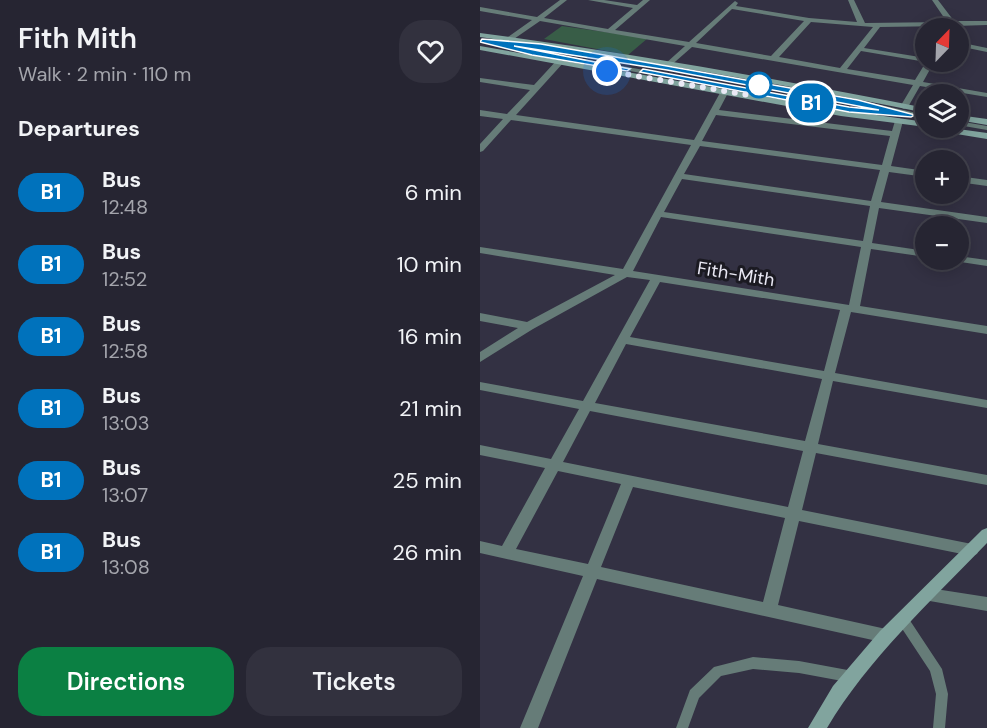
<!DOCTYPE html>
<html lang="en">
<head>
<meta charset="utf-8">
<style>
  :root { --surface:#262532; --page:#32313e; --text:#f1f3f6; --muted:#a4a5ac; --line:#42424d; --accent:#0b8043 }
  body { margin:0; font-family:"DM Sans",sans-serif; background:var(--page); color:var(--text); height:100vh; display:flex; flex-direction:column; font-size:22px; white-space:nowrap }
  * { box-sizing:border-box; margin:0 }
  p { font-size:20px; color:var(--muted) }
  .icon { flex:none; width:33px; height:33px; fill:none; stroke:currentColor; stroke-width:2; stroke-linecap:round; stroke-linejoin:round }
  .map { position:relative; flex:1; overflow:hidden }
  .details { display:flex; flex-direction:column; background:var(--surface); width:480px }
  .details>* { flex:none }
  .badge { padding:0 12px; border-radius:20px; font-size:21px; line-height:39px }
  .needle { width:39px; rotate:23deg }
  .fabs { position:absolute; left:435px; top:18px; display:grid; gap:12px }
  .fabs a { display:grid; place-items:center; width:54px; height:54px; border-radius:50%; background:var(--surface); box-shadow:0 3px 15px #0003,0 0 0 2px var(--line); font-size:30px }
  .you { position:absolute; width:30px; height:30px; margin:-15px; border:4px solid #fff; border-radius:50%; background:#1a73e8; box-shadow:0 0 0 9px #1a73e833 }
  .map>.badge { position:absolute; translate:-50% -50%; box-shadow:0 0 0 3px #fff }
  h2 { padding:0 18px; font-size:22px; line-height:54px }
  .round { display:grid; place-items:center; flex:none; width:63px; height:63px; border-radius:24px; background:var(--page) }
  .summary { display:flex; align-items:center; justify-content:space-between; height:102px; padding:0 18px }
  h1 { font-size:28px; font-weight:600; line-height:45px }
  .cta { display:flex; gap:12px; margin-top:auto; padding:12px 18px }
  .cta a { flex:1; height:69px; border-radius:24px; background:var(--accent); color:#fff; font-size:24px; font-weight:600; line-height:69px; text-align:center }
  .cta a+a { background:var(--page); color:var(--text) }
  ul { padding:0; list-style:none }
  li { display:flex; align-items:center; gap:18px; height:72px; padding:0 18px }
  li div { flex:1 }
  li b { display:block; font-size:22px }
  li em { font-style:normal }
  li .badge { min-width:66px; font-weight:700; text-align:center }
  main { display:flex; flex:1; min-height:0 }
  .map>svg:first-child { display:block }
  .green { fill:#385d47 }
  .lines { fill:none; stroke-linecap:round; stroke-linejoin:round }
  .lane { fill:#667c78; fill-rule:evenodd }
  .street { fill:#667c78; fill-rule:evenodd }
  .secondary { fill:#81a49e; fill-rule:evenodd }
  .line { fill:#0072bc; stroke:#fff; stroke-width:1.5 }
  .walk { stroke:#eae9f5; stroke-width:6; stroke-dasharray:0 10.8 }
  .stop-dot { fill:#fff; stroke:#0072bc; stroke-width:3 }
  .labels { text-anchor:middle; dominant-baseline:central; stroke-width:6; stroke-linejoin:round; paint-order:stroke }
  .street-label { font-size:18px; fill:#eae9f5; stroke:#1b1a22 }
</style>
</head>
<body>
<main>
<section class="details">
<div class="summary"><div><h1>Fith Mith</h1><p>Walk · 2 min · 110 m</p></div><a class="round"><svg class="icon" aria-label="heart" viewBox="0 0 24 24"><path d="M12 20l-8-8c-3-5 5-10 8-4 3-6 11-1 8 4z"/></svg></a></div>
<h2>Departures</h2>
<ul>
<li><span class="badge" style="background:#0072bc;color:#fff">B1</span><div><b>Bus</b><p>12:48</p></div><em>6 min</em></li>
<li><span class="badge" style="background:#0072bc;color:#fff">B1</span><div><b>Bus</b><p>12:52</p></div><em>10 min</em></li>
<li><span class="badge" style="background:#0072bc;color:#fff">B1</span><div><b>Bus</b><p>12:58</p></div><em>16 min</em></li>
<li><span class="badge" style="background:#0072bc;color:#fff">B1</span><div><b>Bus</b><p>13:03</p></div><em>21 min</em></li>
<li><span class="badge" style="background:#0072bc;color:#fff">B1</span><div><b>Bus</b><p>13:07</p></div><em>25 min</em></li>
<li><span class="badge" style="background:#0072bc;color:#fff">B1</span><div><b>Bus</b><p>13:08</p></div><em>26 min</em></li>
</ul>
<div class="cta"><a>Directions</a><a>Tickets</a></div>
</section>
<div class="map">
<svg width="507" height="728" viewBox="0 0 507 728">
  <rect width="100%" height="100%" fill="#333143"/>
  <path class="green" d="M82 26 168 38 148 55 64 39Z"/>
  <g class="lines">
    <path class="lane" d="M2 39 61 45 187 66 378 100 446 115V119C319 91 191 69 64 49 43 46 21 46 0 42V40Z
      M37 47 369 107 407 111 410 113 407 115 369 111 35 50 34 49Z
      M478 121 507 126V130L478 125Z
      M423 615 427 616 462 669 468 694 465 728H453L456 694 450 671 419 624 417 620 419 616Z
      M273 657 319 661 373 671 377 673 379 677 377 681 373 683 319 673 273 669 241 676 219 698 208 728H196L210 690 234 667Z"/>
    <path class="street" d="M80 0H87L64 18 128 29 153 8 108 0H124L157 5 163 0H170L135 30 209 42 255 1 258 3 256 6 329 18 377 22 368 0H374L385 23 467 22 452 0H458L474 21H507V25L475 26 473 28H467L468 26 400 27 384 48 446 58V62H454L443 82 507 93V97L440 86 428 107 424 109 420 107 433 85 212 47 188 68H185V64L205 46 60 21 31 41 27 39 28 37 52 20 0 11V7L57 17ZM252 9 324 21 291 56 216 43ZM331 22 393 27 360 68 299 57ZM381 51 446 62 435 80 367 69Z
      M478 42 507 48V52L478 46Z
      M77 60 84 62 36 115 214 140 241 91 245 89 249 91 239 110 412 131 415 121 419 118 423 121 411 166 446 171V177L409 172 401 202 507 217V223L399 208 392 243 446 251V257L391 249 380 306 507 326V334L371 312 355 373 507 400V408L353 381 338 444 507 475V485L336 453 322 510 492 544 497 546 499 550 497 554 492 556 319 521 298 605 406 629 412 631 414 636 412 641 406 643 117 579 58 728H40L103 576 0 553V541L22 546 65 468 0 455V445L71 459 99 409 0 390V382L103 401 170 280 147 277 53 329 0 362V352L38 328 0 321V313L47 322 135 275 0 253V247L143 269 211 145 31 120 3 151 0 152V144L23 119 0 116V110L27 114 50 90 0 82V78L54 85ZM236 115 410 136 402 165 222 141ZM220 146 400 170 391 201 204 174ZM202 179 390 206 383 241 184 212ZM181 217 381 247 369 305 153 271ZM180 282 360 310 344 371 150 337ZM146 344 342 379 325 441 115 403ZM110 411 323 451 308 507 83 462ZM78 471 141 484 108 564 36 549ZM153 487 305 518 283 602 121 567Z
      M478 176 507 180V186L478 182Z
      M478 256 507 260V266L474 261 473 260H478Z
      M449 588 507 597V611L444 600 441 595 444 590Z"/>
    <path class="secondary" d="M0 33C149 53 298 79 446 108V113C298 83 149 58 0 37Z
      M0 46 361 110 446 122V127L361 116 0 50Z
      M478 115 507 119V125L478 120Z
      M454 128H471L507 133V139L458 131Z
      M507 528V543C450 602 389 658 347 728H328L353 686 400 631 502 530Z"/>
  </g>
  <path class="line" d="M2 39 61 44 187 66 378 100 435 115 431 117 369 112 160 72 163 69 369 107 399 110 187 70 34 46 150 69 147 71 52 55 0 42Z"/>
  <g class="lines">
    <path class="walk" d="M127 71 268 95 279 85"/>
  </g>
  <circle class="stop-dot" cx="279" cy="85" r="12"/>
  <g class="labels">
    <g class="street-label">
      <text transform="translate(256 274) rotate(9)">Fith-Mith</text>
    </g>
  </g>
</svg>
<div class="fabs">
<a><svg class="needle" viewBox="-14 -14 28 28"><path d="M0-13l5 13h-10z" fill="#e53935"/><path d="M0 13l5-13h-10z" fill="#a4a5ac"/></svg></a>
<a><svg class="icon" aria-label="layers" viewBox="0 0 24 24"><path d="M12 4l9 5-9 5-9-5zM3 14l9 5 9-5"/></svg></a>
<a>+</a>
<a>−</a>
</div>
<div class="you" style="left:127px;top:71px"></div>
<b class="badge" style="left:331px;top:103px;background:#0072bc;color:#fff">B1</b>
</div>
</main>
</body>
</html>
